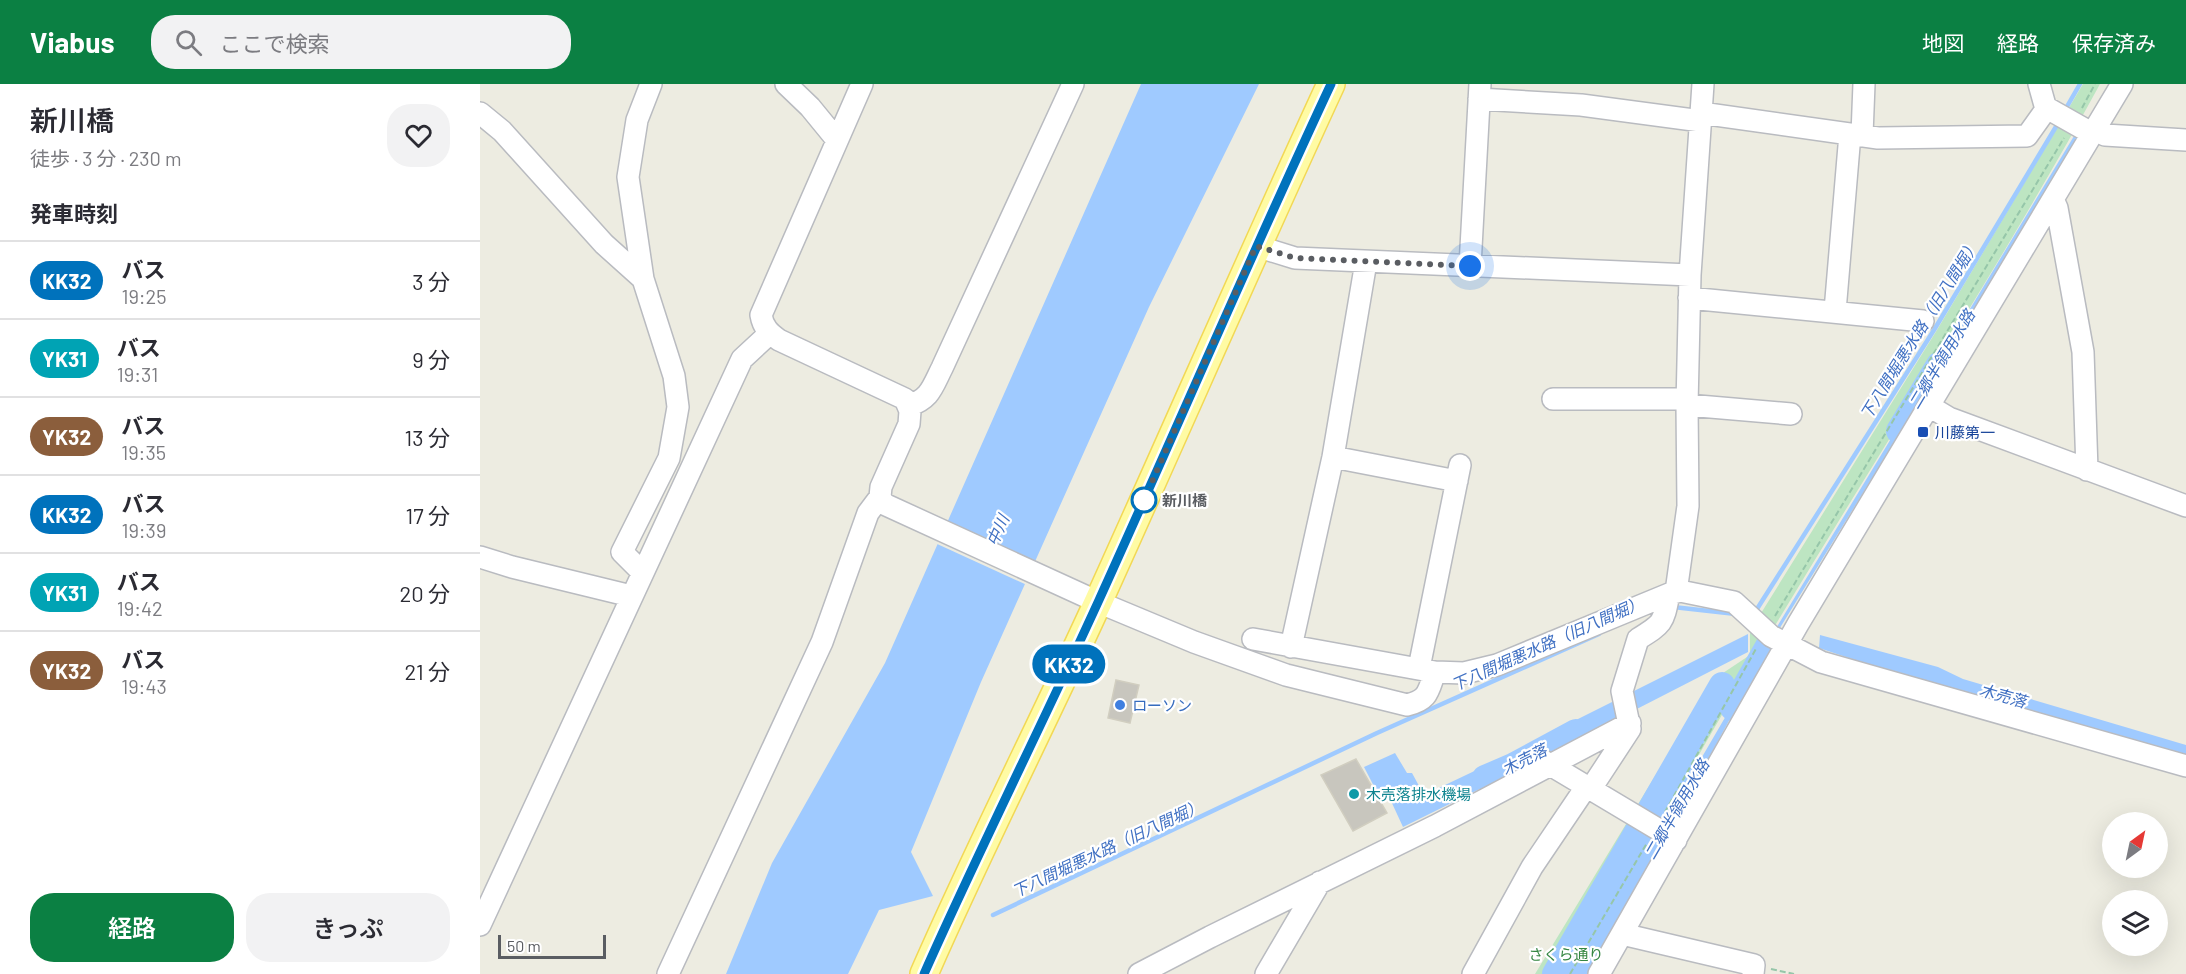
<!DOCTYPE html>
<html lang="ja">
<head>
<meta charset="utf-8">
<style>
  :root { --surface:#fff; --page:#f2f2f3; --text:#2b2b33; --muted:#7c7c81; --line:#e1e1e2; --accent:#0b8043 }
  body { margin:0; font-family:Barlow,"Noto Sans JP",sans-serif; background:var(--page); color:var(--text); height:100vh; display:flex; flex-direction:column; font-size:22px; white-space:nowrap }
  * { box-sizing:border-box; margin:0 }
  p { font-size:20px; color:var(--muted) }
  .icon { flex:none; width:33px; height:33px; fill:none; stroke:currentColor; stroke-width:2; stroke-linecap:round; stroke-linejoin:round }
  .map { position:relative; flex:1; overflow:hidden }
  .drawer { display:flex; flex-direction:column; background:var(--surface); width:480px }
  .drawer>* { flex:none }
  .badge { padding:0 12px; border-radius:20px; font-size:21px; line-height:39px }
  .needle { width:39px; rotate:33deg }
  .tools { position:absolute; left:1622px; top:728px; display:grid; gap:12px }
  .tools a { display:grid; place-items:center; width:66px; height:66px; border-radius:50%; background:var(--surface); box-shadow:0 6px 24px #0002; font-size:30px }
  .scale { position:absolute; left:18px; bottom:15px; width:108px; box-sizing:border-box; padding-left:6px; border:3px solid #5a5d62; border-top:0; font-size:16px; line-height:21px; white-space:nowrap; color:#5a5d62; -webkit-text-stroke:4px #fff; paint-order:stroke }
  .you { position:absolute; width:30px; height:30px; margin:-15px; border:4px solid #fff; border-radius:50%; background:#1a73e8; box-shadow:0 0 0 9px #1a73e833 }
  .map>.badge { position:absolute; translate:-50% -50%; box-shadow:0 0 0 3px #fff }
  h2 { padding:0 30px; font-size:22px; line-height:54px }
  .round { display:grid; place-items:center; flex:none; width:63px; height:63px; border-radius:24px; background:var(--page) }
  .headline { display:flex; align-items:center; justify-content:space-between; height:102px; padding:0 30px }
  h1 { font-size:28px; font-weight:600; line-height:45px }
  .button { display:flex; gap:12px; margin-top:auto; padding:12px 30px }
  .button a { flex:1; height:69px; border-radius:24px; background:var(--accent); color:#fff; font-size:24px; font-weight:600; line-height:69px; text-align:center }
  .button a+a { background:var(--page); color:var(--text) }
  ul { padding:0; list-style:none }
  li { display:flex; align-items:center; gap:18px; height:78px; padding:0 30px; border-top:2px solid var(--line) }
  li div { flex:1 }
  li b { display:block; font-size:22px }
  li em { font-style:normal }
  li .badge { min-width:66px; font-weight:700; text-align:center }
  header { display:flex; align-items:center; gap:36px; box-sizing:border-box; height:84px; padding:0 30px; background:var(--accent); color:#fff }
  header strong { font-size:28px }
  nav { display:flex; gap:33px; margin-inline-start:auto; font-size:21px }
  .search { width:420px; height:54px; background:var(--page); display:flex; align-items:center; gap:15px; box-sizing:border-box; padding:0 21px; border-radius:24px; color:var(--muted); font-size:22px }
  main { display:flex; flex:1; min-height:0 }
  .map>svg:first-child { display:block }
  .green { fill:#bde5c2 }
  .water { fill:#9fcaff }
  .pier { fill:#edece1 }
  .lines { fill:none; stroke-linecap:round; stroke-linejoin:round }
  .stream { stroke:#9fcaff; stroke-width:4.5 }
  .river { stroke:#9fcaff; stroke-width:26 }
  .building { fill:#c8c6be; stroke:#d1cec0; stroke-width:1.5 }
  .minor-casing { stroke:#b9bbc0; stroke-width:24 }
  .major-casing { stroke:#f2d855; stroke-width:30 }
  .path { stroke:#96c6a9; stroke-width:2; stroke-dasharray:6 3; stroke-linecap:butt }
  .minor { stroke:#fff; stroke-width:21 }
  .major { stroke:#fffba4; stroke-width:27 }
  .line-casing { stroke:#fff; stroke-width:14 }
  .line { stroke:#0072bc; stroke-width:9 }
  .walk { stroke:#5a5d62; stroke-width:6; stroke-dasharray:0 10.8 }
  .transit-dot { fill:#1a4fb4; stroke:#fff; stroke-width:2 }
  .stop-dot { fill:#fff; stroke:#0072bc; stroke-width:3 }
  .shop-dot { fill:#3f7fe0; stroke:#fff; stroke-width:2 }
  .culture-dot { fill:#0f9aa8; stroke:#fff; stroke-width:2 }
  .labels { text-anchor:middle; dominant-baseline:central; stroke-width:4.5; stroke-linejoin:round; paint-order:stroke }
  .transit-label { font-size:15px; fill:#164399; stroke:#fff; text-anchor:start }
  .stop-label { font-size:15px; font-weight:bold; fill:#5a5d62; stroke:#fff; text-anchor:start }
  .shop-label { font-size:15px; fill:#366cbe; stroke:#fff; text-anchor:start }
  .culture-label { font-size:15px; fill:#0d838f; stroke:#fff; text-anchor:start }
  .park-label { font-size:15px; fill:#358642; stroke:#fff }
  .water-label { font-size:16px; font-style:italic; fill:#4171c3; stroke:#fff }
</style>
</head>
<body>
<header>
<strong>Viabus</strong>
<div class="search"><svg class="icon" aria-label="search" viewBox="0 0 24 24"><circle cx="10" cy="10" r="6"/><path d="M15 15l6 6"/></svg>ここで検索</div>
<nav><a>地図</a><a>経路</a><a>保存済み</a></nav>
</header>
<main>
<section class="drawer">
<div class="headline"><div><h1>新川橋</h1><p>徒歩 · 3 分 · 230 m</p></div><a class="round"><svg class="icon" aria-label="heart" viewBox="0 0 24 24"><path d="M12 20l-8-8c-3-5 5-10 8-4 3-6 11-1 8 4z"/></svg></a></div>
<h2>発車時刻</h2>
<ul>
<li><span class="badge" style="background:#0072bc;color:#fff">KK32</span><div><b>バス</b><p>19:25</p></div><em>3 分</em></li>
<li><span class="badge" style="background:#00a3b4;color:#fff">YK31</span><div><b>バス</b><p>19:31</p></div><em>9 分</em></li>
<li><span class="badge" style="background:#8b5e3c;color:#fff">YK32</span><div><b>バス</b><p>19:35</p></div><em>13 分</em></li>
<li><span class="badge" style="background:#0072bc;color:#fff">KK32</span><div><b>バス</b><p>19:39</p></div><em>17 分</em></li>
<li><span class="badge" style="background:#00a3b4;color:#fff">YK31</span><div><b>バス</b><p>19:42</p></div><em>20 分</em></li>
<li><span class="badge" style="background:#8b5e3c;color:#fff">YK32</span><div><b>バス</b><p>19:43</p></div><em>21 分</em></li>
</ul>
<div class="button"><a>経路</a><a>きっぷ</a></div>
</section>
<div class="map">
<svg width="1706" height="890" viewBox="0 0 1706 890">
  <rect width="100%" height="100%" fill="#edece1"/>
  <path class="green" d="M1603 0H1620C1521 181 1408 354 1302 530 1230 648 1163 770 1094 890H1055L1234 595 1270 571V548L1283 526 1457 246Z"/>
  <path class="water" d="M661 0H779L669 223 501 598 431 768 453 812 399 826 368 890H246L292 779 405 579Z
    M1594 52 1597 54 1444 311 1440 308Z
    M1435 315 1439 318 1298 547 1295 546Z
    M1268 550V568L1071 669 1052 658Z
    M1340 551 1458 583 1483 595 1706 661V671L1453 602 1339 564Z
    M1268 594 1271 596 1204 720 1197 716Z
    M915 669 927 689H932L944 711 1026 672 1039 681 1038 686 923 743 911 717 900 714 884 683Z"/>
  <path class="pier" d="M464 439 556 481 547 501 455 459Z"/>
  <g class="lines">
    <path class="stream" d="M1585 26 1600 0
      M1193 523 1256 530
      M1273 526 1277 525 1454 246 1580 36
      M513 831 897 649 1119 550"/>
    <path class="river" d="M1419 347 1459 281
      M1253 624 1290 559
      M1005 694 1033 682 1096 648
      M1170 726 1242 601
      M1075 890 1157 748
      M1102 890 1217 688"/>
  </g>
  <path class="building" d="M636 596 659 601 650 639 628 634Z
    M876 675 907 729 873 747 841 691Z"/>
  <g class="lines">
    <g class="minor-casing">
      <path id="minor" d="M306 0 330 23 357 56
        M382 0 281 231C283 243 289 249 299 256L425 315 430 327 429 340 401 403 400 413 404 420 618 518 714 558 806 591 927 621C949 616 948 607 955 588
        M1559 0 1566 25
        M999 15 1101 21 1221 37
        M0 29 22 47 124 160 163 195
        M1221 29 1398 54 1547 52 1567 24 1613 50
        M1615 46 1625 51 1706 56
        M1382 51 1384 0
        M1573 115 1577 124 1603 268 1607 386
        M776 162 815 174 1210 191
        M990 182 1000 0
        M1209 214 1443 237
        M1355 227 1370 50
        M1073 315H1207
        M1207 321 1311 330
        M428 322C450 315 452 304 462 284L593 0
        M1449 322 1469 334 1706 422
        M853 373 977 397
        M0 473 32 483 151 512
        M162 488 142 468 189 374 198 323 194 292 163 195 148 93 157 36 171 0
        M1196 508 1208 422 1207 321 1210 191 1223 0
        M773 555 955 588 984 589 1017 581 1189 510 1200 507 1254 518 1291 552 1341 578 1706 682
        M811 563 853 373 886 178
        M939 584 980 381
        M1062 676 1196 756
        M1110 706 1150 645 1142 607 1158 555C1184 539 1183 539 1189 510
        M0 841 262 275 289 250
        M1142 850 1274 881 1273 890
        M188 890 342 558 388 429 400 413
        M659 890 730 853 955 742 1150 639
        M786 890 840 798
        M993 890 1052 783 1106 703
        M1119 890 1318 540 1642 0"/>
    </g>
    <g class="major-casing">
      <path id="major" d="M444 890C499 764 562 641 619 516 697 344 772 171 851 0"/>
    </g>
    <path class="path" d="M1602 24 1615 0
      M1295 532 1584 54
      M1185 728 1277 563
      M1291 885 1314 890
      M1090 890 1167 759"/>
    <use href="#minor" class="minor"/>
    <use href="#major" class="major"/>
  </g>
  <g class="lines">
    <g class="line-casing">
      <path id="line" d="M444 890C500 764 562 641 619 516 697 344 771 171 851 0"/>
    </g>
    <use href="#line" class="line"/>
    <path class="walk" d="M664 416 776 162 815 174 990 182"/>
  </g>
  <rect class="transit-dot" x="1437" y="342" width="12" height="12" rx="3"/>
  <circle class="stop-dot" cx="664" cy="416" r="12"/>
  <circle class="shop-dot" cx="640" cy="621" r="6"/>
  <circle class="culture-dot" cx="874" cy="710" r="6"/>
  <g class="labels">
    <g class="transit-label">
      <text x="1455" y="348">川藤第一</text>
    </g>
    <g class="stop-label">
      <text x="682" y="416">新川橋</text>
    </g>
    <g class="shop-label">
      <text x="652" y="621">ローソン</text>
    </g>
    <g class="culture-label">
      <text x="886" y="710">木売落排水機場</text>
    </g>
    <g class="park-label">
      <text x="1086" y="870">さくら通り</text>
    </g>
    <g class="water-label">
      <text transform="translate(1439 245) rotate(-58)">下八間堀悪水路（旧八間堀）</text>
      <text transform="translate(1461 275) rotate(-59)">二郷半領用水路</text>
      <text transform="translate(517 446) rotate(-66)">中川</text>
      <text transform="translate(1067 559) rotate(-24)">下八間堀悪水路（旧八間堀）</text>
      <text transform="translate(1523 611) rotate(16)">木売落</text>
      <text transform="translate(1044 675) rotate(-27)">木売落</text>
      <text transform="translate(1196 725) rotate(-60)">二郷半領用水路</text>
      <text transform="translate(627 764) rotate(-25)">下八間堀悪水路（旧八間堀）</text>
    </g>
  </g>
</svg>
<div class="tools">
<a><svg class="needle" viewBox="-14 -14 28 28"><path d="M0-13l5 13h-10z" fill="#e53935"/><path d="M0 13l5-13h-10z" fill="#7c7c81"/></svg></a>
<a><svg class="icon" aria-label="layers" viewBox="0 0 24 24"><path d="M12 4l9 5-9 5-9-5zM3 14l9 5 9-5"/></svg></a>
</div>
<div class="scale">50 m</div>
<div class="you" style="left:990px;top:182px"></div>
<b class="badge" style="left:589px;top:580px;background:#0072bc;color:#fff">KK32</b>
</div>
</main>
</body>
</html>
